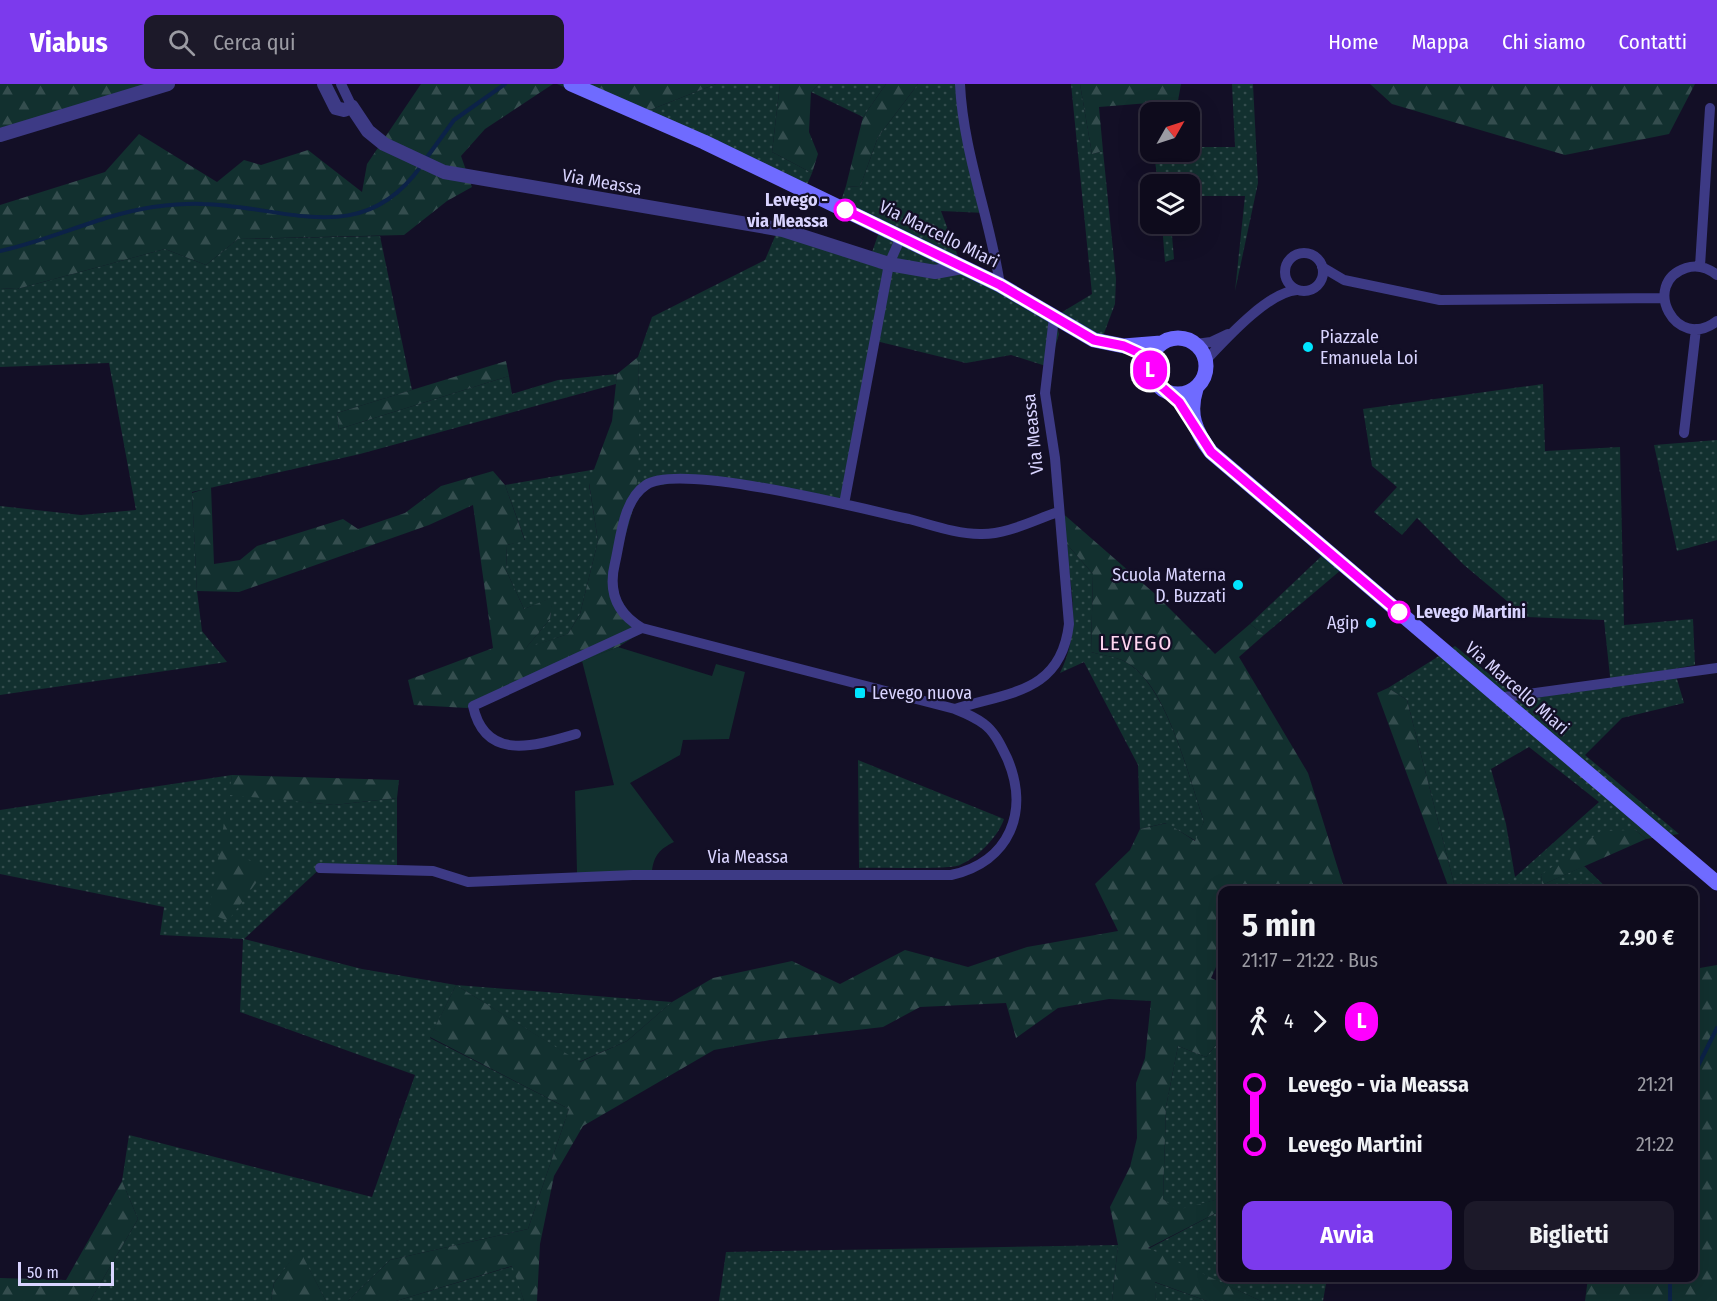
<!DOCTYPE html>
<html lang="it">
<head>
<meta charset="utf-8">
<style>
  :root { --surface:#0e0b1c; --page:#1c1929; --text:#f1f3f6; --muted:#9b9ba3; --line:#2e2b3b; --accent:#7c3aed }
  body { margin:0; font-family:"Fira Sans Condensed",sans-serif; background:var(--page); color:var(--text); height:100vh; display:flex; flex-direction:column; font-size:22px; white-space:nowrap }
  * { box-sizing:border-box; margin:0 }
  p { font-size:20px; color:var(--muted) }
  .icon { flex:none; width:33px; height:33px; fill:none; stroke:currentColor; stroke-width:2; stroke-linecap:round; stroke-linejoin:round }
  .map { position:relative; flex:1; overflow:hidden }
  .details { position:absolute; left:1218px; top:802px; width:480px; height:396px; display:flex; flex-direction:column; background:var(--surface); border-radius:12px; box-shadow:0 6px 24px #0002,0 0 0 2px var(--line) }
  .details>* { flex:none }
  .badge { padding:0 12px; border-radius:20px; font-size:21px; line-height:39px }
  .needle { width:39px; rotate:51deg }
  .controls { position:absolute; left:1140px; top:18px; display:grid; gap:12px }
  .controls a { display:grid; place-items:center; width:60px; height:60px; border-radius:12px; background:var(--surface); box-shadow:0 6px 24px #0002,0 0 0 2px var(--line); font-size:30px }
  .scale { position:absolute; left:18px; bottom:15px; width:96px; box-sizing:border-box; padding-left:6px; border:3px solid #d9d4ff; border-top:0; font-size:16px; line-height:21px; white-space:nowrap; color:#d9d4ff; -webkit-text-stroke:4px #130f26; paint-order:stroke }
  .map>.badge { position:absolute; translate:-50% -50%; box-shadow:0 0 0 3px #fff }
  .legs { display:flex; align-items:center; gap:9px; height:66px; padding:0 24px; font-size:20px }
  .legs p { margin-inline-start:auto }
  .overview { display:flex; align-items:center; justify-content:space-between; height:102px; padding:0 24px }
  h1 { font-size:33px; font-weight:700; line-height:45px }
  .action { display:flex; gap:12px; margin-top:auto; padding:12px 24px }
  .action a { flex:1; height:69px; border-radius:12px; background:var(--accent); color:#fff; font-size:24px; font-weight:700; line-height:69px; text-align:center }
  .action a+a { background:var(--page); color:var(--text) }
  ul { padding:0 24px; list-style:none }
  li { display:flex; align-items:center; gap:21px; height:60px; font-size:22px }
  li i { display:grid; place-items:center; width:9px; height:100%; margin:0 8px; background:currentColor }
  li i::after { content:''; width:15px; height:15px; margin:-8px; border:4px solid; border-radius:50%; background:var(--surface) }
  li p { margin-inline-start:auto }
  li:first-child i { background:linear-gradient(#0000 50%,currentColor 0) }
  li:last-child i { background:linear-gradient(currentColor 50%,#0000 0) }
  header { display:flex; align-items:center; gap:36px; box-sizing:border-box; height:84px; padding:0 30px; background:var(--accent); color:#fff }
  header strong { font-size:28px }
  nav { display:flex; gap:33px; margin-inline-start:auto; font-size:21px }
  .search { width:420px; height:54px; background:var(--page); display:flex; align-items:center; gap:15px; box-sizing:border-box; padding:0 21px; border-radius:12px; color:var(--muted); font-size:22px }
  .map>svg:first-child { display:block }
  .grass { fill:url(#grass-dots); fill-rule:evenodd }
  .forest { fill:url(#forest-firs) }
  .park { fill:#12302f }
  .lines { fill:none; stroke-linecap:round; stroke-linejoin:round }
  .stream { stroke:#0c2248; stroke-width:4 }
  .minor { stroke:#3d3a85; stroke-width:10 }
  .tertiary { stroke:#3d3a85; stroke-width:14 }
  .secondary { stroke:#6f6bff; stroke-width:15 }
  .line-1-casing { stroke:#fff; stroke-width:14 }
  .line-1 { stroke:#f0f; stroke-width:9 }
  .stop-1-dot { fill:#fff; stroke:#f0f; stroke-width:3 }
  .poi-dot { fill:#00e5ff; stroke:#130f26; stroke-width:2 }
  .labels { text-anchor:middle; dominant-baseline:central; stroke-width:4.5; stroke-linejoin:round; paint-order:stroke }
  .street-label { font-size:18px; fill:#d9d4ff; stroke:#130f26 }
  .stop-label { font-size:18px; font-weight:bold; fill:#d9d4ff; stroke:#130f26; text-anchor:end }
  .poi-label { font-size:18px; fill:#d9d4ff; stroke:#130f26; text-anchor:start }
  .quarter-label { font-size:21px; letter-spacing:1.5px; fill:#ffd6f0; stroke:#130f26 }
</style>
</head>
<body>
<header>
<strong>Viabus</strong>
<div class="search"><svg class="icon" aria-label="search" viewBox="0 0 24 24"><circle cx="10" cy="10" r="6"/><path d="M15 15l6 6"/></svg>Cerca qui</div>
<nav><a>Home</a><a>Mappa</a><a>Chi siamo</a><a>Contatti</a></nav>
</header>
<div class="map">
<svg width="1717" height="1217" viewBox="0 0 1717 1217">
  <defs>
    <pattern id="grass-dots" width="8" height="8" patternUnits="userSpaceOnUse" patternTransform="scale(1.5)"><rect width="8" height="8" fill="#12302f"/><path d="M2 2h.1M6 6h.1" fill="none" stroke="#344d4e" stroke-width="1.8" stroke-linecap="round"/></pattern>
    <pattern id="forest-firs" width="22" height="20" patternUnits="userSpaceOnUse" patternTransform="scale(1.5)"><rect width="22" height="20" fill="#12302f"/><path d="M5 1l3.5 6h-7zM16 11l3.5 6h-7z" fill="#344d4e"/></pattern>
  </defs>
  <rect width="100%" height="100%" fill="#130f26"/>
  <path class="grass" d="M716 0H780L772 68 812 89 803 110 632 33Z
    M819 0H886L863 33 811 8Z
    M918 0H960L986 129 941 127 962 183 1054 233 1092 210 1071 0H1080L1092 70 1103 67 1116 195 1115 220 1100 260 1055 234 1059 250 1049 283 1011 271 966 279 876 257 844 420 704 395 646 403 634 419 639 345 638 273 652 233 765 176 776 150 870 174 880 145 838 126 846 102 860 103 878 53Z
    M1232 0H1253L1258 99 1235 207 1245 112H1190V100H1158L1155 77 1168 72 1169 68H1190V63H1235Z
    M1162 140H1171L1174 175 1165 178Z
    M380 152 412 306 337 329 339 345 509 292 512 310 558 296 617 290 616 300 360 370 192 408 197 507 202 547 227 578 0 611V422L81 431 136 426 109 279 0 283V204L17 205 165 165 206 181 238 155Z
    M1543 300 1545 367 1620 363 1624 541 1693 535 1695 581 1674 585 1684 619 1622 634 1585 671 1679 750 1646 755 1635 746 1541 791 1542 801 1584 782 1610 807H1456L1407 616 1388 604 1455 562 1521 616 1611 602 1604 536 1526 533 1464 481 1417 434 1402 451 1374 428 1397 403 1372 382 1363 325ZM1529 663 1599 718 1515 793 1506 740 1491 685Z
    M1717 356V456L1677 467 1654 361Z
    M597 385 589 400 598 457 580 530 568 550 525 565 550 535 552 514 524 525 506 486 507 461 525 456 505 401Z
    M1065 458 1093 490 1091 568C1101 571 1112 572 1122 576 1167 597 1188 693 1204 737L1196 757 1166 739 1140 745 1138 681 1084 578 1060 589C1082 543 1071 507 1065 458Z
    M1330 464 1348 480 1264 551 1250 540Z
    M858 676 1004 735C998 753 978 773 960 781 950 786 876 783 859 784Z
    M232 691 230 710 334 721 397 714V783L324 781 244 855 362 885 456 901 672 918 627 957 579 978 456 901 430 954 569 1025 528 1145 390 1176 348 1217H326L299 1166 274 1199 271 1217H90L138 1135 122 1097 129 1051 372 1113 415 991 240 928 243 855 160 851 164 823 0 790V726Z
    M1222 954V1114L1177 1127 1163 1115 1166 1023 1178 962 1206 973Z
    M1222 1126V1194H1327L1323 1217H1261L1148 1165Z
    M1118 1161 1112 1217H719L726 1168Z
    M513 1182 524 1217H396Z
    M1154 1198 1207 1217H1156Z"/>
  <path class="forest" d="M0 0H146L0 45Z
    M421 0H553L485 45 461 72 472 103 447 117 404 151 238 155 206 181 165 165 17 205 0 204V121L105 88 139 50 217 98 244 76 261 81 308 66 362 108 367 80Z
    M557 0H716L632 33Z
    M780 0H819L811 8 809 48 818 70 812 89 772 68Z
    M886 0H918L878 53 860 103 846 102 863 33Z
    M1080 0H1181L1176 28H1151L1149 19 1099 23 1103 67 1092 70Z
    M1370 0H1695L1669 50 1565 71 1392 20Z
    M638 273C639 322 642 372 634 420 630 440 615 479 616 497 619 519 630 532 648 544L618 563 467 624 414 621 408 596 493 564 473 421 429 441 239 508 197 507 192 409 211 403 214 480 240 476 257 462 343 435 358 445 405 429 441 402 493 387 505 401 525 457 507 461 506 486 524 525 553 513 550 535 526 564 568 550 580 530 598 457 589 399 612 337 617 290Z
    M506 277 509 292 339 345 337 329Z
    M1060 427 1154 509 1215 570 1250 540 1264 551 1239 573 1308 689 1345 807H1222V870L1211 894 1222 899V954L1206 973 1178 962 1166 1023 1163 1115 1177 1126 1222 1114V1126L1148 1164 1261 1217H1207L1155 1198 1156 1217H1112L1118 1161 1110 1123 1130 1083 1137 1054 1136 999 1145 974 1151 917 1109 915 1058 924 1016 954 1006 919 920 923 883 943 770 956 714 966 583 1042 554 1092 540 1160 537 1217H524L512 1182 396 1217H348L390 1176 528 1145 569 1025 430 953 456 901 580 978 627 957 672 918 713 894 792 877 840 900 905 866 968 883 1027 863 1118 847 1095 800 1130 766 1140 745 1167 739 1195 757 1204 737C1188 693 1167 596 1122 576 1112 572 1101 571 1091 568L1093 490 1065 458Z
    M1388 604 1407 616 1456 807H1450L1377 609Z
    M232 691 399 696 397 714 334 721 230 711V768L267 784 228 837 209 829Z
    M1635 746 1646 755 1542 801 1541 791 1601 747Z
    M1717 881V1217H1585L1588 1194H1694V885Z
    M122 1097 138 1135 90 1217H0V1194L66 1196Z
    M299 1165 326 1217H271L274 1199Z"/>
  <path class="park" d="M618 563 712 592 716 580 745 588 729 655 683 656 680 671 630 699 674 758C660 765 654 771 652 787L577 789 575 707 614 701 582 577Z"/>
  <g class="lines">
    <path class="stream" d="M425 76 454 36 505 0
      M0 167C52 156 100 131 153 123 169 121 187 119 203 120 285 122 362 166 421 82
      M1694 990 1717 944
      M1670 1194V1217"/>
    <path class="minor" d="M341 0 352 23
      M960 0C963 68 990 134 1000 201
      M1285 188a19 19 0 1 1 38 0a19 19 0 1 1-38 0Z
      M1700 182 1710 24
      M1322 183 1344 196 1440 216 1664 214
      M1717 191C1708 184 1698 180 1686 184 1640 199 1676 269 1717 237
      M1196 260 1211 258 1228 250
      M1206 276C1226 255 1268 208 1297 206
      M1684 349 1696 245
      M844 420 889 180 901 153
      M1498 614 1717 584
      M955 625C1009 608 1061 609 1069 540L1055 374 1045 309 1054 233
      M576 650C535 662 485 678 473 622L642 544
      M320 784 433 787 468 798 633 791H951C1010 778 1030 727 1007 674 1001 662 995 648 984 640 975 633 965 629 955 625L642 544C616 529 608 507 615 479 621 453 623 416 646 401 680 378 863 425 909 435 932 441 956 450 980 450 1006 451 1034 436 1058 428"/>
    <path class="tertiary" d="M324 0 336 24 344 26 352 23 368 47 384 60 444 88 783 146 889 180 935 188 962 183
      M0 51 168 0"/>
    <path class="secondary" d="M571 0 704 58 1000 201 1094 256 1124 262 1161 259
      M1150 282a28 28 0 1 1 56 0a28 28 0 1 1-56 0Z
      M1196 305C1188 330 1195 347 1211 368L1717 799"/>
  </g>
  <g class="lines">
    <g class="line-1-casing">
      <path id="line-1" d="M845 126 1000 201 1094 256 1124 262 1146 272 1150 279 1153 295 1179 318 1211 368 1399 528"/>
    </g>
    <use href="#line-1" class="line-1"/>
  </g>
  <g class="stop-1-dot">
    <circle cx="845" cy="126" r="10"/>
    <circle cx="1399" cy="528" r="10"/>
  </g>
  <g class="poi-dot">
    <circle cx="1308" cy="263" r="6"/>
    <circle cx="1238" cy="501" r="6"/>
    <circle cx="1371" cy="539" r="6"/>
    <rect x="854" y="603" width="12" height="12" rx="3"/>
  </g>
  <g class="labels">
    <g class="street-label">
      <text transform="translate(602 98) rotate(10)">Via Meassa</text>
      <text transform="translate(939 150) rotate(26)">Via Marcello Miari</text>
      <text transform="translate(1033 350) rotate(-96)">Via Meassa</text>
      <text transform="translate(1517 604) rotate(41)">Via Marcello Miari</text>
      <text x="748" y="773">Via Meassa</text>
    </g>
    <g class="stop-label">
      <text x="828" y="116">Levego -<tspan x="828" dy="21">via Meassa</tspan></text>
      <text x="1416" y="528" text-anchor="start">Levego Martini</text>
    </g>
    <g class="poi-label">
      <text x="1320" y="253">Piazzale<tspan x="1320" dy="21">Emanuela Loi</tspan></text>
      <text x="1226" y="491" text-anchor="end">Scuola Materna<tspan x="1226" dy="21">D. Buzzati</tspan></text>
      <text x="1359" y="539" text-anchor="end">Agip</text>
      <text x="872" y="609">Levego nuova</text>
    </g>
    <g class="quarter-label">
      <text x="1136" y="559">LEVEGO</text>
    </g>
  </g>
</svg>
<div class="controls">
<a><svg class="needle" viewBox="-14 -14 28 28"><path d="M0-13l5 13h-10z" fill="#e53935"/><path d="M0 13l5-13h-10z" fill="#9b9ba3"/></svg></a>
<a><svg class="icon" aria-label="layers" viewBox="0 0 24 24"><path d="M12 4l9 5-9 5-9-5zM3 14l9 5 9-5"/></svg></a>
</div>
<div class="scale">50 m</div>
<b class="badge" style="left:1150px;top:286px;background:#f0f;color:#fff">L</b>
<section class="details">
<div class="overview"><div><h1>5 min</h1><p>21:17 – 21:22 · Bus</p></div><b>2.90 €</b></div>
<div class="legs"><svg class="icon" aria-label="walk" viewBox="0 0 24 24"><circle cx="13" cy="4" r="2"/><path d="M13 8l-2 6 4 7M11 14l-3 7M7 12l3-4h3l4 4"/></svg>4<svg class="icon" aria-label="forward" viewBox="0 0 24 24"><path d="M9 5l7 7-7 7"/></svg><b class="badge" style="background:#f0f;color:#fff">L</b></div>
<ul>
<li><i style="color:#f0f"></i><b>Levego - via Meassa</b><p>21:21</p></li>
<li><i style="color:#f0f"></i><b>Levego Martini</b><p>21:22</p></li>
</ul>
<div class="action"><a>Avvia</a><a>Biglietti</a></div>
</section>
</div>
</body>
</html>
